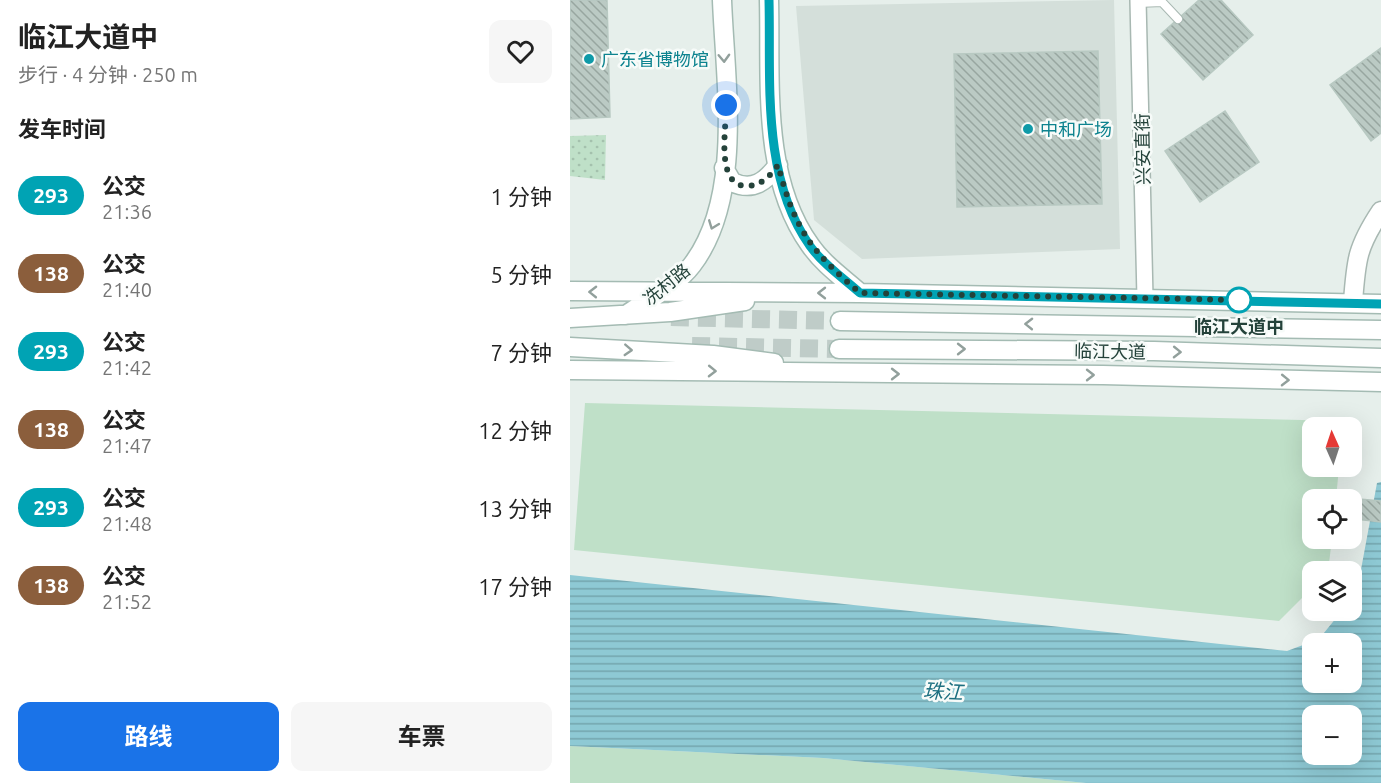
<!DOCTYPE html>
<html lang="zh">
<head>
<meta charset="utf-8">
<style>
  :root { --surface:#fff; --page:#f6f6f6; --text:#222; --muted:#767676; --accent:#1a73e8 }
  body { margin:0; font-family:Ubuntu,"Noto Sans SC",sans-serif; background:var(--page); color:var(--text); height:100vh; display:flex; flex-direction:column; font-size:22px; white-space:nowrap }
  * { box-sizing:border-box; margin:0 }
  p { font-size:20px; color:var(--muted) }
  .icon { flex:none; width:33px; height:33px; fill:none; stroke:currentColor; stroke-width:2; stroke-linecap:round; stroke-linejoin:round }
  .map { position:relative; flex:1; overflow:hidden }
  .details { display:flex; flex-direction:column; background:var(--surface); width:570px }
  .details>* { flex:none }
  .badge { padding:0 12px; border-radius:20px; font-size:21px; line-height:39px }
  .needle { width:39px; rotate:357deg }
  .buttons { position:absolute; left:732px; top:417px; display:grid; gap:12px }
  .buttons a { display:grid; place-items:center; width:60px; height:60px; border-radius:12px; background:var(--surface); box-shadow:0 6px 24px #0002; font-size:30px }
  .you { position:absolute; width:30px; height:30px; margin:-15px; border:4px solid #fff; border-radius:50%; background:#1a73e8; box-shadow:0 0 0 9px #1a73e833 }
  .map>.badge { position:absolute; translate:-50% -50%; box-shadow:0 0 0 3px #fff }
  h2 { padding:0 18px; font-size:22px; line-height:54px }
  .round { display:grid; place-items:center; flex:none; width:63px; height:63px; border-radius:12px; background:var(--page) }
  .head { display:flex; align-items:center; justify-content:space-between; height:102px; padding:0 18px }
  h1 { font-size:28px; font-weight:700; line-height:45px }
  .button { display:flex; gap:12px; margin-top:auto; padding:12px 18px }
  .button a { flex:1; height:69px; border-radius:12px; background:var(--accent); color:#fff; font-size:24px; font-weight:700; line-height:69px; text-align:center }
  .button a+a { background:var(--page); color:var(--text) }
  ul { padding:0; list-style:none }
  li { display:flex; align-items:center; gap:18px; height:78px; padding:0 18px }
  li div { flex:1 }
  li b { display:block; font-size:22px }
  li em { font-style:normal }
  li .badge { min-width:66px; font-weight:700; text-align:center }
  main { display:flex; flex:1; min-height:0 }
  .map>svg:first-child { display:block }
  .built { fill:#d4dfda }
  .grass { fill:url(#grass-dots) }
  .park { fill:#bfe0c8 }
  .water { fill:url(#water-rules); fill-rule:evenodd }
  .building { fill:url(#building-back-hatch); stroke:#b8c9c2; stroke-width:1.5 }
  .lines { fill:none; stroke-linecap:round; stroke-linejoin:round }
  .secondary-tunnel { stroke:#bfccc8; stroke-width:18; stroke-dasharray:18 9; stroke-linecap:butt }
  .service-casing { stroke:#a8b8b2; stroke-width:10 }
  .minor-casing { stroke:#a8b8b2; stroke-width:18 }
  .tertiary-casing { stroke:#a8b8b2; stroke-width:21 }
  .secondary-casing { stroke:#a4bbb3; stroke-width:21 }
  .service { stroke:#fff; stroke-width:8 }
  .minor { stroke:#fff; stroke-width:15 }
  .tertiary { stroke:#fff; stroke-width:18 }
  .secondary { stroke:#fff; stroke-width:18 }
  .oneway { stroke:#92a09c }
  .line-casing { stroke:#fff; stroke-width:14 }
  .line { stroke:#00a3b4; stroke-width:9 }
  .walk { stroke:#24423a; stroke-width:6; stroke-dasharray:0 10.8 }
  .culture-dot { fill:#0f9aa8; stroke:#f7fbf9; stroke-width:2 }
  .stop-dot { fill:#fff; stroke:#00a3b4; stroke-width:3 }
  .labels { text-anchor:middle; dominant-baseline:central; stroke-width:5; stroke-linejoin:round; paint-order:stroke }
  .culture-label { font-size:18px; fill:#0d838f; stroke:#f7fbf9; text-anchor:start }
  .street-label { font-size:18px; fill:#24423a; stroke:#f7fbf9 }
  .stop-label { font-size:18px; font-weight:bold; fill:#24423a; stroke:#f7fbf9 }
  .water-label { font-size:20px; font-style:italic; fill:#1c6f80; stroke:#f7fbf9 }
</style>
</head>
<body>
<main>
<section class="details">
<div class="head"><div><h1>临江大道中</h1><p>步行 · 4 分钟 · 250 m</p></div><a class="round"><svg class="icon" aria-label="heart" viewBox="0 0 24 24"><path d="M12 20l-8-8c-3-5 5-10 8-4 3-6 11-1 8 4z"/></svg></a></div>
<h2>发车时间</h2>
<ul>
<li><span class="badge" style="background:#00a3b4;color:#fff">293</span><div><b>公交</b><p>21:36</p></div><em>1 分钟</em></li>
<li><span class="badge" style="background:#8b5e3c;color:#fff">138</span><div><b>公交</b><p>21:40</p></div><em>5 分钟</em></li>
<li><span class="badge" style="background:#00a3b4;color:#fff">293</span><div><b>公交</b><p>21:42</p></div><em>7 分钟</em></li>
<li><span class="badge" style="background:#8b5e3c;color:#fff">138</span><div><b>公交</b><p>21:47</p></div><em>12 分钟</em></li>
<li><span class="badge" style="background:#00a3b4;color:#fff">293</span><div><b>公交</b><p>21:48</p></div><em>13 分钟</em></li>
<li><span class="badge" style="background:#8b5e3c;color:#fff">138</span><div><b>公交</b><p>21:52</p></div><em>17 分钟</em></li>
</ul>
<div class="button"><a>路线</a><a>车票</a></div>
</section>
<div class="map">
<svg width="811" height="783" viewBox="0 0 811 783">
  <defs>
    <pattern id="grass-dots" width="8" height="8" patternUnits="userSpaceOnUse" patternTransform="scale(1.5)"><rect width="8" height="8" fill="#bfe0c8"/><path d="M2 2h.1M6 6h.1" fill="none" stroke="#a4c1ad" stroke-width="1.8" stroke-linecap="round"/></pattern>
    <pattern id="water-rules" width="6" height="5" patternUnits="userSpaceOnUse" patternTransform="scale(1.5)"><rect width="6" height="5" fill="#8ec9d4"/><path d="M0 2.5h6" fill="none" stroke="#74a5ad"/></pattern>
    <pattern id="building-back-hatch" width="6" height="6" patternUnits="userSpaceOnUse" patternTransform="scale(1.5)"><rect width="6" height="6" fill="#bbcac4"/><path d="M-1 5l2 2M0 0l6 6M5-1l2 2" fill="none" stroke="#98a6a0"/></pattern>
  </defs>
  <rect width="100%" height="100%" fill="#e6efeb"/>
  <path class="built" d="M544 0 550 249 292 259 244 220 226 6Z"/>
  <path class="grass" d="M36 135 35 180 0 176V136Z"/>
  <path class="park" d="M15 403 774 421V427L742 428V466L769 467 766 499 742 500V538L762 539 758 571 742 572V588L709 621 4 550Z
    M0 746 253 758 516 783H0Z"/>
  <path class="water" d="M811 482V783H516L253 758 0 746V575L717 651 749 639 771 612 783 613 807 483ZM742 644H782V682H742ZM742 716H782V754H742Z"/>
  <path class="building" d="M0 0H37L40 117 0 119Z
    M629 0H651L683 35 633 80 591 34Z
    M811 48V133L801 141 760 85Z
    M528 51 532 204 387 207 384 54Z
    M655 111 689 162 630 202 595 151Z
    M789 499 811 501V522L786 519Z"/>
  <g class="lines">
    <path class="secondary-tunnel" d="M101 317 270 321
      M122 346 269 349"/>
    <g class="service-casing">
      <path id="service" d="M592 2 608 19
        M568 3 592 2 588 0"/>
    </g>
    <g class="minor-casing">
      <path id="minor" d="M568 0 575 298"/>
    </g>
    <g class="tertiary-casing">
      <path id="tertiary" d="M783 302C786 260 787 247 811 211"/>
    </g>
    <g class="secondary-casing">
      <path id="secondary" d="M199 0C201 80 191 177 240 245 253 264 273 278 290 293
        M154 168 162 182C183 192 196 181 208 165
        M0 291 290 293 811 304
        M56 315C77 300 106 286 122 265 174 197 155 81 152 0
        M0 318 100 312 175 301
        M270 321 811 330
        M0 347 143 355 204 363
        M269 349 584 351 811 358
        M0 370 533 375 811 382"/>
    </g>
    <use href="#service" class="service"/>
    <use href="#minor" class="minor"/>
    <use href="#tertiary" class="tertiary"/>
    <use href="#secondary" class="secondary"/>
  </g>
  <defs><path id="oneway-chevron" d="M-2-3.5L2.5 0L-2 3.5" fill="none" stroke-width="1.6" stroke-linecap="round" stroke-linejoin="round" transform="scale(1.5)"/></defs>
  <g class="oneway">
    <use href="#oneway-chevron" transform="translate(154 58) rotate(88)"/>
    <use href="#oneway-chevron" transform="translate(143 225) rotate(111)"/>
    <use href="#oneway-chevron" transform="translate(23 292) rotate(-179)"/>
    <use href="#oneway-chevron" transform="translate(252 293) rotate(180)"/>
    <use href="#oneway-chevron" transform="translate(459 324) rotate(-179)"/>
    <use href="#oneway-chevron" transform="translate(391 349)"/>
    <use href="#oneway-chevron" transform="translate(58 350) rotate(3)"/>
    <use href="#oneway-chevron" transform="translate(607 352) rotate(1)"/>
    <use href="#oneway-chevron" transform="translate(142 371) rotate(1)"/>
    <use href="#oneway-chevron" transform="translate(325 374)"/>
    <use href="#oneway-chevron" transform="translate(520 375)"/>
    <use href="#oneway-chevron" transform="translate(715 380) rotate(1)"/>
  </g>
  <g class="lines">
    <g class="line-casing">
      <path id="line" d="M199 0C201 80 191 177 240 246 253 264 273 278 290 293L811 304"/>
    </g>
    <use href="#line" class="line"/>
    <path class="walk" d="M156 105C157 127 144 187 178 186 192 185 200 176 208 165 225 230 240 250 290 293L669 300"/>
  </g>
  <g class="culture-dot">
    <circle cx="19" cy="59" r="6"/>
    <circle cx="458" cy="129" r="6"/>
  </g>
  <circle class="stop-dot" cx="669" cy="300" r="12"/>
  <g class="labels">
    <g class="culture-label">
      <text x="31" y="59">广东省博物馆</text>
      <text x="470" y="129">中和广场</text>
    </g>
    <g class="street-label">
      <text transform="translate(572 149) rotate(-91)">兴安直街</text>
      <text transform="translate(96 284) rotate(-39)">冼村路</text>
      <text transform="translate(540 351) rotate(1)">临江大道</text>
    </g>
    <g class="stop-label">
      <text x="669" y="326">临江大道中</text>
    </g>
    <g class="water-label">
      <text transform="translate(373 691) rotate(3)">珠江</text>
    </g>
  </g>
</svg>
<div class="buttons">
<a><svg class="needle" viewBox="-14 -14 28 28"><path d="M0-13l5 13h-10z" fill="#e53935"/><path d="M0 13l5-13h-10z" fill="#767676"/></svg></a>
<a><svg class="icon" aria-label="locate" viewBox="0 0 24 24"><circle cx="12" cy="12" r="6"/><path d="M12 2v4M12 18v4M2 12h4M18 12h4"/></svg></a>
<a><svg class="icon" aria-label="layers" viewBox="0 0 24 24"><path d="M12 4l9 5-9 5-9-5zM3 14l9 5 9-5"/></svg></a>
<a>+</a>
<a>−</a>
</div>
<div class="you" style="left:156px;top:105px"></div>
</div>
</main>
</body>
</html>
